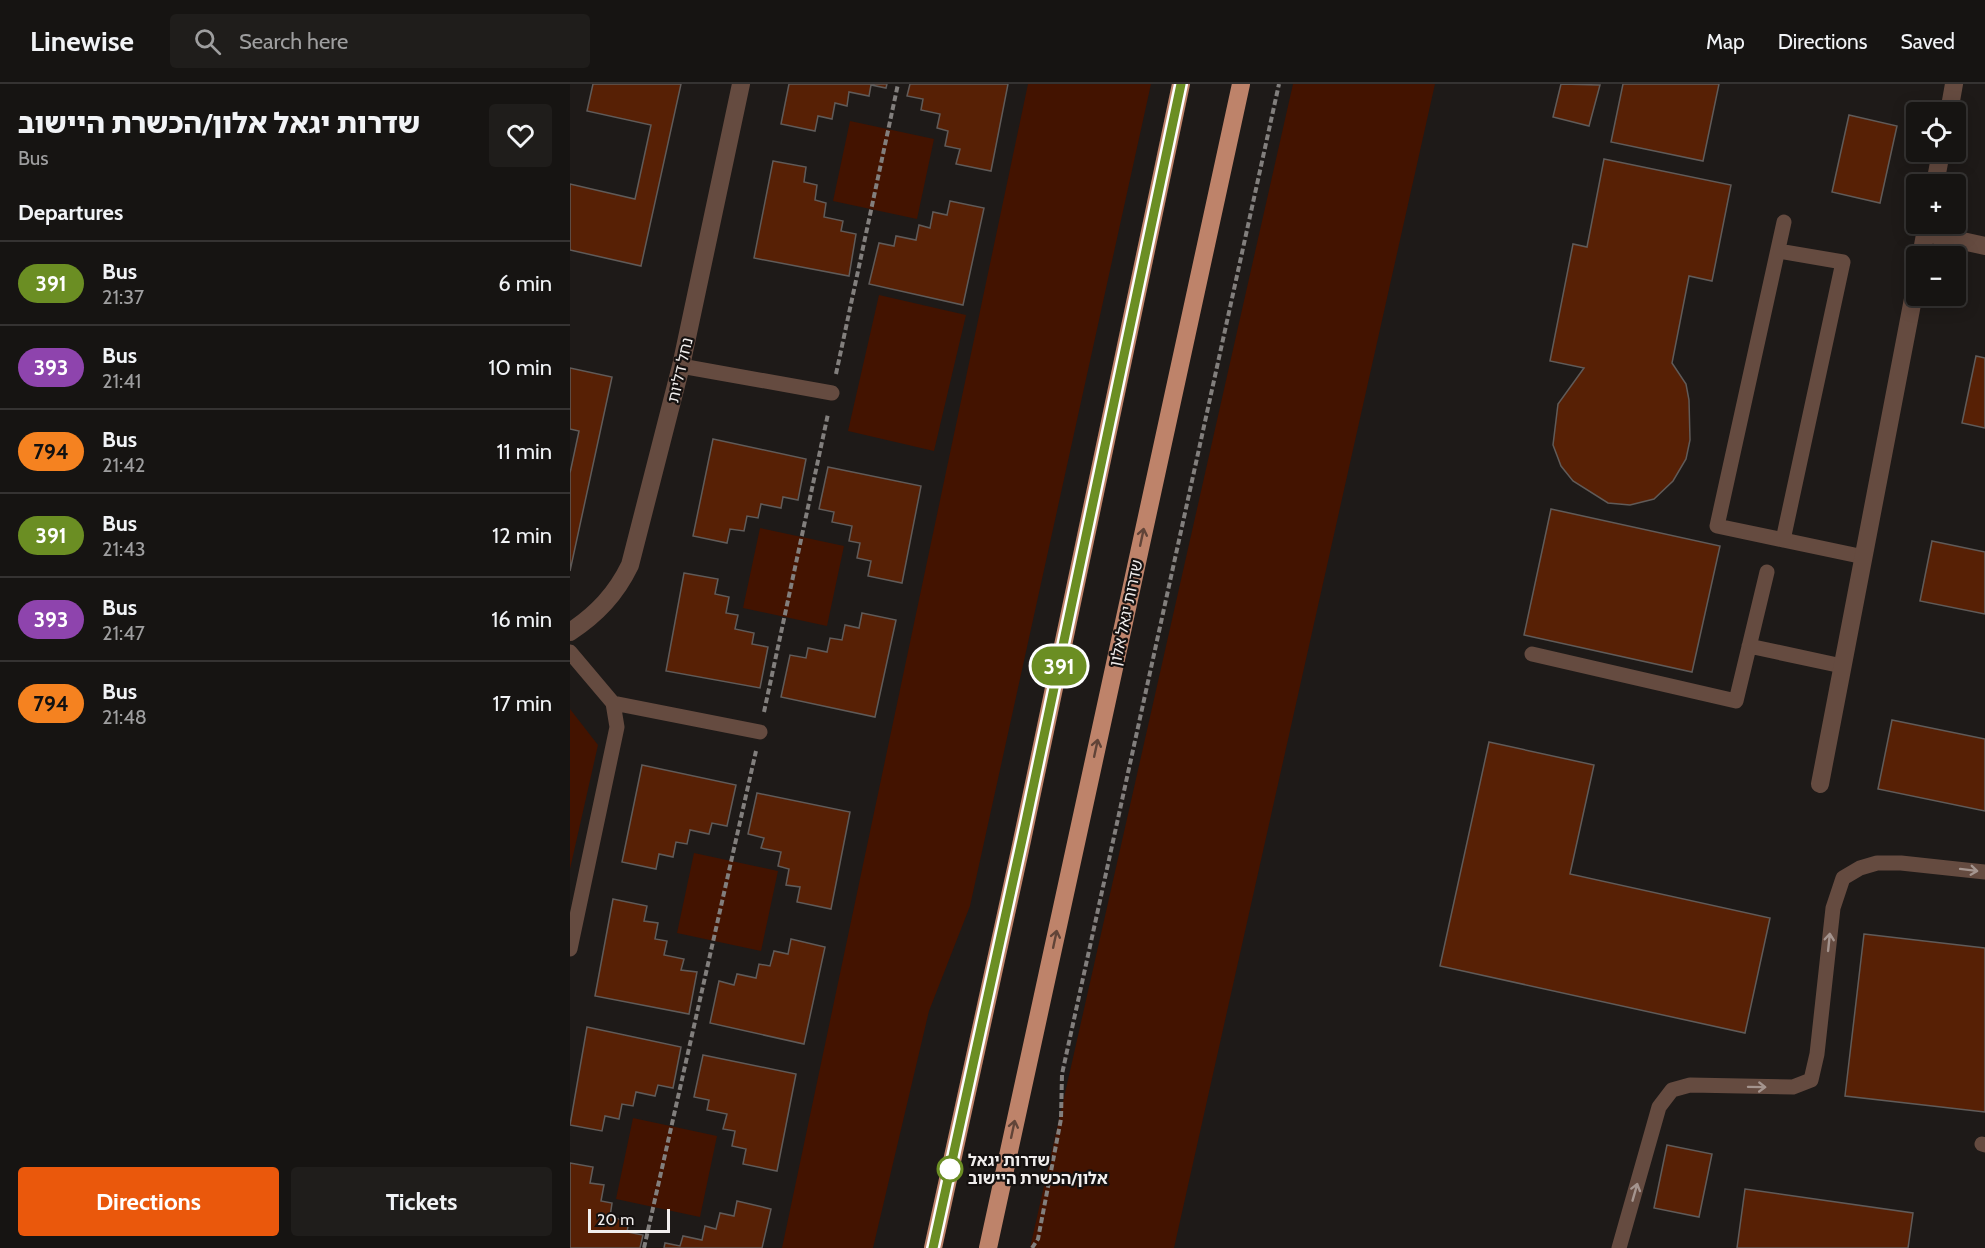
<!DOCTYPE html>
<html lang="en">
<head>
<meta charset="utf-8">
<style>
  :root { --surface:#161412; --page:#1f1d1b; --text:#f1f3f6; --muted:#9e9e9f; --line:#353332; --accent:#ea580c }
  body { margin:0; font-family:Cabin,"Noto Sans Hebrew",sans-serif; background:var(--page); color:var(--text); height:100vh; display:flex; flex-direction:column; font-size:22px; white-space:nowrap }
  * { box-sizing:border-box; margin:0 }
  p { font-size:20px; color:var(--muted) }
  .icon { flex:none; width:33px; height:33px; fill:none; stroke:currentColor; stroke-width:2; stroke-linecap:round; stroke-linejoin:round }
  .map { position:relative; flex:1; overflow:hidden }
  .side { display:flex; flex-direction:column; background:var(--surface); width:570px }
  .side>* { flex:none }
  .badge { padding:0 12px; border-radius:20px; font-size:21px; line-height:39px }
  .fabs { position:absolute; left:1336px; top:18px; display:grid; gap:12px }
  .fabs a { display:grid; place-items:center; width:60px; height:60px; border-radius:6px; background:var(--surface); box-shadow:0 3px 15px #0003,0 0 0 2px var(--line); font-size:30px }
  .scale { position:absolute; left:18px; bottom:15px; width:82px; box-sizing:border-box; padding-left:6px; border:3px solid #f1eeed; border-top:0; font-size:16px; line-height:21px; white-space:nowrap; color:#f1eeed; -webkit-text-stroke:4px #151110; paint-order:stroke }
  .map>.badge { position:absolute; translate:-50% -50%; box-shadow:0 0 0 3px #fff }
  h2 { padding:0 18px; font-size:22px; line-height:54px }
  .round { display:grid; place-items:center; flex:none; width:63px; height:63px; border-radius:6px; background:var(--page) }
  .head { display:flex; align-items:center; justify-content:space-between; height:102px; padding:0 18px }
  h1 { font-size:28px; font-weight:800; line-height:45px }
  .cta { display:flex; gap:12px; margin-top:auto; padding:12px 18px }
  .cta a { flex:1; height:69px; border-radius:6px; background:var(--accent); color:#fff; font-size:24px; font-weight:800; line-height:69px; text-align:center }
  .cta a+a { background:var(--page); color:var(--text) }
  ul { padding:0; list-style:none }
  li { display:flex; align-items:center; gap:18px; height:84px; padding:0 18px; border-top:2px solid var(--line) }
  li div { flex:1 }
  li b { display:block; font-size:22px }
  li em { font-style:normal }
  li .badge { min-width:66px; font-weight:700; text-align:center }
  header { display:flex; align-items:center; gap:36px; box-sizing:border-box; height:84px; padding:0 30px; background:var(--surface); border-bottom:2px solid var(--line) }
  header strong { font-size:28px }
  nav { display:flex; gap:33px; margin-inline-start:auto; font-size:21px }
  .search { width:420px; height:54px; background:var(--page); display:flex; align-items:center; gap:15px; box-sizing:border-box; padding:0 21px; border-radius:6px; color:var(--muted); font-size:22px }
  main { display:flex; flex:1; min-height:0 }
  .map>svg:first-child { display:block }
  .green { fill:#431300 }
  .building { fill:#572005; stroke:#605b59; stroke-width:1.5 }
  .lines { fill:none; stroke-linecap:round; stroke-linejoin:round }
  .path { stroke:#827f7d; stroke-width:4; stroke-dasharray:6 3; stroke-linecap:butt }
  .service { stroke:#654b40; stroke-width:15 }
  .minor { stroke:#654b40; stroke-width:18 }
  .trunk { stroke:#be836a; stroke-width:18 }
  .oneway { stroke:#614438 }
  .oneway2 { stroke:#a4948e }
  .line-casing { stroke:#fff; stroke-width:14 }
  .line { stroke:#6b8e23; stroke-width:9 }
  .stop-dot { fill:#fff; stroke:#6b8e23; stroke-width:3 }
  .labels { text-anchor:middle; dominant-baseline:central; stroke-width:4.5; stroke-linejoin:round; paint-order:stroke }
  .street-label { font-size:16px; fill:#f1eeed; stroke:#151110 }
  .stop-label { font-size:16px; font-weight:bold; fill:#f1eeed; stroke:#151110; text-anchor:start }
</style>
</head>
<body>
<header>
<strong>Linewise</strong>
<div class="search"><svg class="icon" aria-label="search" viewBox="0 0 24 24"><circle cx="10" cy="10" r="6"/><path d="M15 15l6 6"/></svg>Search here</div>
<nav><a>Map</a><a>Directions</a><a>Saved</a></nav>
</header>
<main>
<section class="side">
<div class="head"><div><h1>שדרות יגאל אלון/הכשרת היישוב</h1><p>Bus</p></div><a class="round"><svg class="icon" aria-label="heart" viewBox="0 0 24 24"><path d="M12 20l-8-8c-3-5 5-10 8-4 3-6 11-1 8 4z"/></svg></a></div>
<h2>Departures</h2>
<ul>
<li><span class="badge" style="background:#6b8e23;color:#fff">391</span><div><b>Bus</b><p>21:37</p></div><em>6 min</em></li>
<li><span class="badge" style="background:#8e44ad;color:#fff">393</span><div><b>Bus</b><p>21:41</p></div><em>10 min</em></li>
<li><span class="badge" style="background:#f58220;color:#111">794</span><div><b>Bus</b><p>21:42</p></div><em>11 min</em></li>
<li><span class="badge" style="background:#6b8e23;color:#fff">391</span><div><b>Bus</b><p>21:43</p></div><em>12 min</em></li>
<li><span class="badge" style="background:#8e44ad;color:#fff">393</span><div><b>Bus</b><p>21:47</p></div><em>16 min</em></li>
<li><span class="badge" style="background:#f58220;color:#111">794</span><div><b>Bus</b><p>21:48</p></div><em>17 min</em></li>
</ul>
<div class="cta"><a>Directions</a><a>Tickets</a></div>
</section>
<div class="map">
<svg width="1415" height="1164" viewBox="0 0 1415 1164">
  <rect width="100%" height="100%" fill="#1e1a18"/>
  <path class="green" d="M458 0H581L400 822 359 927 303 1164H212Z
    M723 0H865L604 1164H460Z
    M280 37 364 55 347 135 263 117Z
    M309 211 396 231 364 367 278 347Z
    M190 444 274 462 257 542 173 524Z
    M0 625 28 661 0 785Z
    M124 769 208 787 191 867 107 849Z
    M63 1034 147 1052 130 1133 46 1115Z"/>
  <path class="building" d="M23 0H111L71 182 0 166V100L65 115 81 41 17 27Z
    M219 0H317L316 4 301 1 299 12 279 8 277 22 265 19 262 35 248 32 245 47 211 40Z
    M340 0H438L421 87 386 80 390 65 375 62 378 47 367 44 370 30 351 26 353 15 337 12Z
    M991 0 1030 1 1019 42 983 33Z
    M1053 0H1149L1133 77 1041 58Z
    M1279 31 1327 42 1310 119 1262 108Z
    M1034 75 1161 101 1142 197 1119 192 1102 279 1116 300 1119 316 1120 356 1116 375 1103 397 1084 415 1060 421 1038 419 1003 397 991 382 983 361 988 320 1014 284 980 277 1003 160 1017 163Z
    M203 77 236 83 234 98 247 101 245 116 256 119 254 133 273 137 271 147 286 150 279 192 184 174Z
    M380 117 414 124 393 221 299 200 309 159 324 162 326 152 346 156 349 141 360 144 363 128 377 131Z
    M1406 272 1415 274V344L1392 339Z
    M0 284 42 293 0 487V389L9 347 0 345Z
    M143 355 236 375 228 416 213 413 211 424 191 420 188 434 177 432 174 447 160 445 157 459 123 452Z
    M258 383 351 402 332 499 298 492 301 477 287 474 290 459 279 457 282 442 262 438 264 428 249 425Z
    M981 425 1150 462 1122 588 954 551Z
    M1362 457 1415 468V530L1350 517Z
    M114 489 148 495 145 510 159 513 156 529 168 531 165 545 184 549 182 560 198 563 190 604 96 587Z
    M292 529 326 536 305 633 211 613 220 571 236 574 238 564 257 568 260 554 272 556 275 541 289 544Z
    M1322 636 1415 655V727L1308 705Z
    M919 658 1024 681 1000 790 1200 834 1175 949 870 882Z
    M72 681 166 701 157 742 142 739 139 750 120 746 117 760 106 758 103 773 89 770 86 785 52 778Z
    M187 709 280 728 261 825 227 818 230 803 216 801 219 785 208 782 211 768 191 764 194 754 178 750Z
    M43 815 77 822 74 837 88 839 85 855 97 857 94 871 114 875 111 886 127 888 119 930 25 912Z
    M1294 850 1415 864V1028L1275 1012Z
    M221 855 255 863 234 960 140 939 149 897 164 901 167 890 186 894 189 880 200 882 204 867 218 870Z
    M17 943 111 963 103 1004 88 1001 85 1012 66 1008 63 1022 52 1020 49 1035 35 1032 32 1047 0 1041Z
    M133 971 226 990 207 1087 173 1080 176 1065 162 1062 165 1047 153 1045 157 1030 137 1026 139 1016 124 1013Z
    M1097 1061 1142 1070 1129 1133 1084 1124Z
    M0 1079 23 1083 20 1099 34 1101 31 1117 42 1119 40 1133 59 1137 57 1148 73 1151 70 1164H0Z
    M1175 1105 1343 1129 1338 1164H1167Z
    M167 1117 201 1125 192 1164H94L95 1159 110 1162 113 1152 132 1156 135 1142 146 1145 150 1129 164 1132Z"/>
  <g class="lines">
    <path class="path" d="M266 290 328 0
      M194 628 258 330
      M74 1164 186 667
      M462 1164 468 1155 491 1035 492 990 709 0"/>
    <path class="service" d="M1214 138 1147 442 1294 473
      M1208 167 1273 178 1213 456
      M111 282 262 309
      M1179 562 1272 582
      M0 568 43 619 190 648
      M962 570 1166 617 1197 488
      M0 865 47 643 43 619
      M1412 1060 1415 1061
      M1049 1164 1089 1023 1102 1006 1120 1001 1223 1003 1241 996 1247 970 1263 824 1273 794 1290 784 1307 779H1331L1415 788"/>
    <path class="minor" d="M1379 28 1384 0
      M1365 100 1371 68
      M1356 149 1415 162
      M1351 172 1357 140
      M0 548C27 530 46 510 60 481L111 282 171 0
      M1250 700 1347 194"/>
    <path class="trunk" d="M363 1164 450 766 611 0
      M418 1164 671 0"/>
  </g>
  <defs><path id="oneway-shaft" d="M-6 0H5M1.5-3L5.5 0L1.5 3" fill="none" stroke-width="1.6" stroke-linecap="round" stroke-linejoin="round" transform="scale(1.5)"/></defs>
  <g class="oneway">
    <use href="#oneway-shaft" transform="translate(572 453) rotate(-78)"/>
    <use href="#oneway-shaft" transform="translate(526 664) rotate(-78)"/>
    <use href="#oneway-shaft" transform="translate(485 855) rotate(-78)"/>
    <use href="#oneway-shaft" transform="translate(443 1045) rotate(-78)"/>
  </g>
  <g class="oneway2">
    <use href="#oneway-shaft" transform="translate(1399 786) rotate(7)"/>
    <use href="#oneway-shaft" transform="translate(1259 858) rotate(-84)"/>
    <use href="#oneway-shaft" transform="translate(1187 1003) rotate(1)"/>
    <use href="#oneway-shaft" transform="translate(1065 1108) rotate(-74)"/>
  </g>
  <g class="lines">
    <g class="line-casing">
      <path id="line" d="M363 1164 455 742 611 0"/>
    </g>
    <use href="#line" class="line"/>
  </g>
  <circle class="stop-dot" cx="380" cy="1085" r="12"/>
  <g class="labels">
    <g class="street-label">
      <text transform="translate(110 286) rotate(-77)">נחל דליות</text>
      <text transform="translate(556 529) rotate(-78)">שדרות יגאל אלון</text>
    </g>
    <g class="stop-label">
      <text x="398" y="1076">שדרות יגאל<tspan x="398" dy="18">אלון/הכשרת היישוב</tspan></text>
    </g>
  </g>
</svg>
<div class="fabs">
<a><svg class="icon" aria-label="locate" viewBox="0 0 24 24"><circle cx="12" cy="12" r="6"/><path d="M12 2v4M12 18v4M2 12h4M18 12h4"/></svg></a>
<a>+</a>
<a>−</a>
</div>
<div class="scale">20 m</div>
<b class="badge" style="left:489px;top:582px;background:#6b8e23;color:#fff">391</b>
</div>
</main>
</body>
</html>
